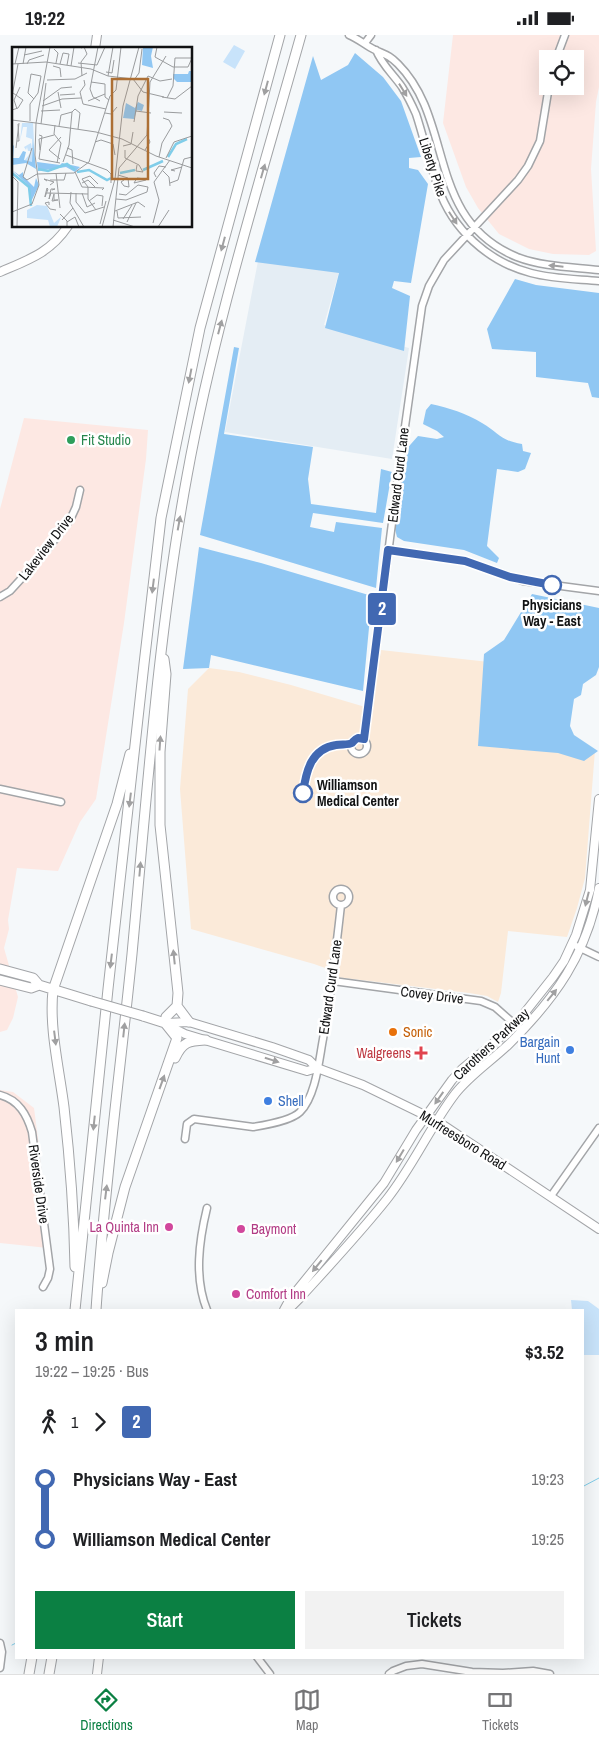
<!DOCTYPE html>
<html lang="en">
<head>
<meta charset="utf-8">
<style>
  :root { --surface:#fff; --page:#f2f2f2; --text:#202124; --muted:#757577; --line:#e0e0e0; --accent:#0b8043 }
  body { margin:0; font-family:"Archivo Narrow",sans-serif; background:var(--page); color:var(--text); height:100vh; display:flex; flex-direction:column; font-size:19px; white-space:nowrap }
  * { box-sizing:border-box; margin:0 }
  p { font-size:16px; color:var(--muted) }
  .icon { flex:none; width:28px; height:28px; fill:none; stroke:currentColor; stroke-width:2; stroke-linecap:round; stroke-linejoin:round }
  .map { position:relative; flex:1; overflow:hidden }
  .drawer { position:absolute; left:15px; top:1274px; width:569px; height:350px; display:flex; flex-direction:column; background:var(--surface); border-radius:0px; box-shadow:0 5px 20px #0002 }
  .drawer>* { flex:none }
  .badge { padding:0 10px; border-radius:4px; font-size:18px; line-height:32px }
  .controls { position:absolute; left:539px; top:15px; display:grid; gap:10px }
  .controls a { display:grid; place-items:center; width:45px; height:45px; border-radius:0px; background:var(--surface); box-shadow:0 5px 20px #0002; font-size:25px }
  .map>.badge { position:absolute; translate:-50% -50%; box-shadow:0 0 0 2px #fff }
  .legs { display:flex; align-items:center; gap:8px; height:55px; padding:0 20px; font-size:16px }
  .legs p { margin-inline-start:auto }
  .head { display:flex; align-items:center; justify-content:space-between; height:85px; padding:0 20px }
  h1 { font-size:28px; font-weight:600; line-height:38px }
  .primary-button { display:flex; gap:10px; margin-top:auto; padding:10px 20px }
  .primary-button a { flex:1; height:58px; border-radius:0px; background:var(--accent); color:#fff; font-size:20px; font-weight:600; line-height:58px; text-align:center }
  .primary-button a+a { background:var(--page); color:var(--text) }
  ul { padding:0 20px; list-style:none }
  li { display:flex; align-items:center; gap:18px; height:60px; font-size:19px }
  li i { display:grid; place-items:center; width:8px; height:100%; margin:0 6px; background:currentColor }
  li i::after { content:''; width:12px; height:12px; margin:-6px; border:4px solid; border-radius:50%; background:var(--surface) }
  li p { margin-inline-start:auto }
  li:first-child i { background:linear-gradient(#0000 50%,currentColor 0) }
  li:last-child i { background:linear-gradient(currentColor 50%,#0000 0) }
  .status { display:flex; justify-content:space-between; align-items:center; height:35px; padding:0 25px; background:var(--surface); direction:ltr }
  .status svg { height:14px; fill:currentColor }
  .menu { display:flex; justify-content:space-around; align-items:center; height:70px; border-top:1px solid var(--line); background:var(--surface); font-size:14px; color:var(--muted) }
  .menu a { display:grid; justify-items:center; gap:2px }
  .menu .current { color:var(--accent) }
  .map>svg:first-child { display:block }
  .commercial { fill:#fde8e3; fill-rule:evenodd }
  .built { fill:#e4edf4 }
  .medical { fill:#fbead9 }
  .green { fill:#c8e3fa }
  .forest { fill:#90c7f3 }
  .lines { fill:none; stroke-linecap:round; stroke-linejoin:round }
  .stream { stroke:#80cde9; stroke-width:1 }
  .minor-casing { stroke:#a3a5a8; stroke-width:9 }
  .major-casing { stroke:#a3a5a8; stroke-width:10 }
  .highway-casing { stroke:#a3a5a8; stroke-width:11 }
  .minor { stroke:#fff; stroke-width:6 }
  .major { stroke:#fff; stroke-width:8 }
  .highway { stroke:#fff; stroke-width:9 }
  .highway-bridge-casing { stroke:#a3a5a8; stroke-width:11; stroke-linecap:butt }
  .highway-bridge { stroke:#fff; stroke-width:9 }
  .oneway { fill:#a0a0a1 }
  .line-1-casing { stroke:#fff; stroke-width:11 }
  .line-1 { stroke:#4168b2; stroke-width:8 }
  .leisure-dot { fill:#2e9e5b; stroke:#fff; stroke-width:2 }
  .stop-1-dot { fill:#fff; stroke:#4168b2; stroke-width:2.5 }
  .food-dot { fill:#e8710a; stroke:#fff; stroke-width:2 }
  .shop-dot { fill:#3f7fe0; stroke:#fff; stroke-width:2 }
  .health-dot { fill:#e0444e; stroke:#fff; stroke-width:2 }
  .hotel-dot { fill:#d1479c; stroke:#fff; stroke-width:2 }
  .labels { text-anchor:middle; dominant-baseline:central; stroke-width:5; stroke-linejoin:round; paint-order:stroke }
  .street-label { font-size:14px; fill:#111213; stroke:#fff }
  .leisure-label { font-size:14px; fill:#27864d; stroke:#fff; text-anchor:start }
  .stop-label { font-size:14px; font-weight:bold; fill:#111213; stroke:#fff }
  .food-label { font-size:14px; fill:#c56008; stroke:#fff; text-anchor:start }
  .shop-label { font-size:14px; fill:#366cbe; stroke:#fff; text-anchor:end }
  .health-label { font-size:14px; fill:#be3a42; stroke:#fff; text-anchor:end }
  .hotel-label { font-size:14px; fill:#b23c85; stroke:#fff; text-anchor:start }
  .inset-river { fill:none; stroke:#80cde9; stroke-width:2.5 }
  .inset-road { fill:none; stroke:#9a9c9e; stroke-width:1 }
  .view { fill:#ad6f34; fill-opacity:0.15; stroke:#ad6f34; stroke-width:2.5 }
  .inset-edge { fill:none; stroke:#111213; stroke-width:2.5 }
</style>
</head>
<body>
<div class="status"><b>19:22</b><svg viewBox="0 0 49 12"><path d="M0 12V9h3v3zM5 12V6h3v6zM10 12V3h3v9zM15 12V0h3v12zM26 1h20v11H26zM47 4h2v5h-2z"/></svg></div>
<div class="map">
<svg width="599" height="1639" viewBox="0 0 599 1639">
  <rect width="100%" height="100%" fill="#f5f8fa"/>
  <path class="commercial" d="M453 0H599V52L596 67 591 134 596 216 589 220 553 219 529 214 499 199 478 173 466 152 443 88ZM548 24H575V51H548Z
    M24 383 148 395 146 424 124 588 96 764 80 787 58 836 17 833 8 885 9 894 4 913 18 962 13 983 7 995 0 997V474Z
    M0 1055 13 1057 34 1073 40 1119 41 1157 48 1213 0 1208Z"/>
  <path class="built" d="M258 226 339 237 324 290 409 313 392 424 225 397Z"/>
  <path class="medical" d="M381 615 489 627 481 703 595 715 585 843 577 873 567 902 508 896 501 958 498 967 487 961 469 958 336 942 328 934 314 929 191 894 180 754 188 654 209 633 239 637 291 650 372 674Z"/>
  <path class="green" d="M234 10 245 16 235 34 223 27Z
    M571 1265 588 1266 599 1274V1320H583L582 1275H572Z"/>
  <path class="forest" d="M355 18 383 42 401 66 421 122 409 123V133L418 135 428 149 411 248 394 246 392 253 410 261 404 316 325 293 339 238 255 227 313 21 321 45 348 30Z
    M515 244 536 250 599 258V363L592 362 588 348 536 342V317L492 314 487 294Z
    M234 312 239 313 224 399 313 412 308 444 311 469 376 478 381 434 392 437 383 488 313 478 310 492 334 497 336 487 382 493 376 553 200 500Z
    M431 369C449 373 466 378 482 388 499 398 501 406 522 409L523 416 531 418 525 434 518 437 497 434 487 511 499 523 497 528 464 515 404 506 397 502 395 494 403 418 418 401 437 404 444 402 437 396 423 389 426 375Z
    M199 512 261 528 372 561 363 656 211 620 209 633 183 634Z
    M532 559 599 573V632L596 640 583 649 581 660 574 664 570 691 574 700 598 716 584 726 558 718 478 711 484 619 504 605Z"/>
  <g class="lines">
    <path class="stream" d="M582 1452 599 1443
      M12 1610 16 1608"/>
    <g class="minor-casing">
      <path id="minor" d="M349 0C359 4 366 11 375 15 386 20 389 20 398 29 455 86 425 184 517 222 543 232 572 232 599 235
        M365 8 371 0
        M376 15C382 30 393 39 402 52 407 60 412 70 416 79 424 103 429 128 438 152 452 194 488 227 531 238 553 244 577 244 599 246
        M556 24 565 0
        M388 515 465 526 523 546 599 556
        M0 562 10 556 42 521 70 485 76 472 80 455
        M351 711a8 8 0 1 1 16 0a8 8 0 1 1-16 0Z
        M364 704 399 434 422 271 429 251 444 225 518 145 528 131 540 106 549 51
        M0 754 61 767
        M333 862a8 8 0 1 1 16 0a8 8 0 1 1-16 0Z
        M576 911 599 922
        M333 946 481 966 495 972 519 993
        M0 1060C19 1065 27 1080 32 1097L50 1234 48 1243 43 1252
        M185 1104 187 1089 194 1084 253 1092C265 1090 291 1086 300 1077 316 1061 319 1025 323 1004 331 959 336 915 341 870
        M551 1161 599 1093
        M207 1173C199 1206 194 1243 207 1275
        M0 1608 2 1617 0 1633
        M257 1622 270 1639
        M389 1639 393 1636 406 1631 422 1629 472 1637 503 1638 533 1636 550 1639"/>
    </g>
    <g class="major-casing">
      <path id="major" d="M95 14 97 0
        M0 237C28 225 50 218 68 191
        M165 988 189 987 272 1012 309 1025 317 1033 363 1050 437 1086 599 1194
        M167 990 185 999 307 1036 317 1033
        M284 1275 290 1264 384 1148 416 1095 452 1045 462 1034 515 990 553 942 564 926 576 900 590 855 599 764
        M288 1275 300 1263C329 1231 360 1198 387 1164 413 1131 430 1092 455 1059 470 1040 490 1027 508 1010 555 964 587 919 599 853
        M97 1639 99 1622"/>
    </g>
    <g class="highway-casing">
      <path id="highway" d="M164 624 166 639 160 717V790L178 958 177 971 166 982 165 988
        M0 934 33 943 39 950 91 966
        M0 945 31 953 39 950
        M177 971 189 987
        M143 981 165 988
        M175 1023C183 1006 189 1006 206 1005
        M75 1232C74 1178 70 1125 64 1072 59 1033 49 993 53 955L117 769 130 719
        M102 1248 108 1218 125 1152 177 1003 165 988
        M75 1275 108 954 144 629 161 483 200 293 280 0
        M96 1275C104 1156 120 1038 132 919 147 759 158 599 187 441 214 292 260 146 301 0
        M29 1639 32 1622
        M49 1639 52 1622"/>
    </g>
    <use href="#minor" class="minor"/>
    <use href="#major" class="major"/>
    <use href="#highway" class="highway"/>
    <g class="highway-bridge-casing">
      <path id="highway-bridge" d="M91 966 143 981"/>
    </g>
    <use href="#highway-bridge" class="highway-bridge"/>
  </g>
  <defs><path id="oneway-solid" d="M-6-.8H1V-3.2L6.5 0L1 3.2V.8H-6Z" transform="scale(1.25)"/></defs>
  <g class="oneway">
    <use href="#oneway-solid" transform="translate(266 53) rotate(105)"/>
    <use href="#oneway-solid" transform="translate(403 55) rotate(58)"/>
    <use href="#oneway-solid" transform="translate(263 136) rotate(-74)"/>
    <use href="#oneway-solid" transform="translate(453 183) rotate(57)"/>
    <use href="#oneway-solid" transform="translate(223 209) rotate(105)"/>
    <use href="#oneway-solid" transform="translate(556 231) rotate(-174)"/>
    <use href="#oneway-solid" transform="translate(220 292) rotate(-75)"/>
    <use href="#oneway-solid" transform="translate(190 341) rotate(101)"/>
    <use href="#oneway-solid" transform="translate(179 488) rotate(-80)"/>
    <use href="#oneway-solid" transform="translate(153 551) rotate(97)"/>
    <use href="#oneway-solid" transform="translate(160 708) rotate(-86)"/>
    <use href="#oneway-solid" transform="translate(130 765) rotate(97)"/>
    <use href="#oneway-solid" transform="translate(140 834) rotate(-85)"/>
    <use href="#oneway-solid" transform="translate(587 864) rotate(104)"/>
    <use href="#oneway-solid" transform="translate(174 922) rotate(-96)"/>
    <use href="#oneway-solid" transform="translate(111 926) rotate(97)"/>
    <use href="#oneway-solid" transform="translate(552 960) rotate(-51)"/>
    <use href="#oneway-solid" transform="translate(124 995) rotate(-84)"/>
    <use href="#oneway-solid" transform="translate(55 1003) rotate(83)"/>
    <use href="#oneway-solid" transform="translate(272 1025) rotate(17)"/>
    <use href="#oneway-solid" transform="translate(162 1047) rotate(-70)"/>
    <use href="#oneway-solid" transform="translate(439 1063) rotate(125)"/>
    <use href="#oneway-solid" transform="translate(94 1088) rotate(96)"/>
    <use href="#oneway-solid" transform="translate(400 1121) rotate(121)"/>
    <use href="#oneway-solid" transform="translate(106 1157) rotate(-83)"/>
    <use href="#oneway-solid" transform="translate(317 1231) rotate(129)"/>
  </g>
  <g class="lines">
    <g class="line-1-casing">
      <path id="line-1" d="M303 758C306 736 311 714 336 710 341 709 349 710 352 708 354 706 355 704 358 703L364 704 388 515 465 526 510 542 552 550"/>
    </g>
    <use href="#line-1" class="line-1"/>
  </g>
  <circle class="leisure-dot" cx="71" cy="405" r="5"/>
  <g class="stop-1-dot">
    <circle cx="552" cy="550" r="9"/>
    <circle cx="303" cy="758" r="9"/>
  </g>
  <circle class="food-dot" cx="393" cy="997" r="5"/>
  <g class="shop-dot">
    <circle cx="570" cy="1015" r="5"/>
    <circle cx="268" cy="1066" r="5"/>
  </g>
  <path class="health-dot" d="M418.5 1010.5h5v5h5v5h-5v5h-5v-5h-5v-5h5z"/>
  <g class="hotel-dot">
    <circle cx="169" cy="1192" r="5"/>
    <circle cx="241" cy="1194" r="5"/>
    <circle cx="236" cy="1259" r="5"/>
  </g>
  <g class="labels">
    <g class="street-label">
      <text transform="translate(433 132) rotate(72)">Liberty Pike</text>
      <text transform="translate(398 440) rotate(-83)">Edward Curd Lane</text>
      <text transform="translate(46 512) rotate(-52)">Lakeview Drive</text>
      <text transform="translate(330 952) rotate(-82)">Edward Curd Lane</text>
      <text transform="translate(432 960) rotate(7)">Covey Drive</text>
      <text transform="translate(491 1009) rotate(-43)">Carothers Parkway</text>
      <text transform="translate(463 1105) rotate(32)">Murfreesboro Road</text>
      <text transform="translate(39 1149) rotate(82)">Riverside Drive</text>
    </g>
    <g class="leisure-label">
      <text x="81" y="405">Fit Studio</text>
    </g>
    <g class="stop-label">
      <text x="552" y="570">Physicians<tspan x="552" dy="16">Way - East</tspan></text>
      <text x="317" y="750" text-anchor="start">Williamson<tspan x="317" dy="16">Medical Center</tspan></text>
    </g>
    <g class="food-label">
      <text x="403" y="997">Sonic</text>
    </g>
    <g class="shop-label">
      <text x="560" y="1007">Bargain<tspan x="560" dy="16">Hunt</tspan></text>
      <text x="278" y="1066" text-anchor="start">Shell</text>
    </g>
    <g class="health-label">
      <text x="411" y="1018">Walgreens</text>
    </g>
    <g class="hotel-label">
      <text x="159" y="1192" text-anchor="end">La Quinta Inn</text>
      <text x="251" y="1194">Baymont</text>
      <text x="246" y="1259">Comfort Inn</text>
    </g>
  </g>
  <g transform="translate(12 12)">
    <rect width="180" height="180" fill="#f5f8fa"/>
    <path d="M10 76H21L23 113 19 116 12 114 20 104H16L15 100 14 103 12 100 19 96 20 102V92L14 90 15 80H11L8 94ZM25 158 35 159 42 176 49 170 45 180H38L36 173 15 171V163Z" fill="#c8e3fa"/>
    <path d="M131 0H141L139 9 141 21 130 18ZM177 24H180V35H165L161 31V27H176ZM126 55 132 58 130 64 125 63 122 72 111 71 114 56 123 61ZM21 95 24 122 14 116 0 118V100L2 98 1 111H7L11 104 14 105 12 113 20 115ZM25 115 48 118 50 116 68 120 63 125 54 120 26 124ZM0 123 7 128 11 125V129L22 140 24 131 27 138 18 157V140Z" fill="#90c7f3"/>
    <path class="inset-river" d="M156 110 164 97 175 92M26 122 36 124 55 117 63 123M131 123 151 114M65 125 77 123 95 133 99 131M0 126 17 140 19 159M108 126 123 123"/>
    <path class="inset-road" d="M38 0 24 76 84 85 110 92M86 0 78 42 81 50 88 54M145 0 143 10 161 20H176L180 11M69 1 72 0 75 7 69 15 70 29M42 2 46 6 44 16M12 8 30 4M66 16 85 18 93 0M0 17 34 15 79 22 96 29 121 32 131 45 152 50M3 17 7 0M11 17 14 0M15 17 17 13 32 8M48 17 51 6 57 7 55 18M41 19 48 21 49 30M59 19 62 0M94 25 100 26 102 13M96 29 101 0M35 33 63 32 75 26M72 33 73 38 68 45 71 57 94 62M122 33 127 26 130 2M79 35 93 37V50L97 53M46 45 49 61M48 48 63 47M0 49 6 17M150 50 163 52 180 39M155 51 161 39 163 11H180M31 54 49 41 60 40M76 54 93 47M30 59 50 52 69 51M5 62 2 53 8 40M0 63 6 61 11 53 1 46M29 64 48 63M124 64 139 66M152 65 170 66M93 66 99 67 105 60M0 73 24 76 23 108 27 138 20 157 0 165M18 74V57L26 46 29 29 19 27 16 46 22 52M122 75 126 49 136 29 148 34 160 32M29 77 34 36M43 78 42 87 49 96 45 116M47 79 49 68 60 65M27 88 30 89 27 112 48 116M110 92 144 109 180 121M5 94H7L6 77M83 95 89 93 101 97 103 108M111 99 119 97 121 85M4 101 7 76M20 101 11 130 15 133 25 127M55 101 60 103 61 117M28 103 27 92 42 88M113 103V111L127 118 131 125 124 124 125 118M133 103 138 95 135 88M54 108 95 123 99 127V136M147 110 150 96 160 79 157 73 151 71M154 111 162 95 180 89M48 112 37 103 49 90M51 115 57 98 60 65 63 62 68 66 66 82M151 124 157 130 158 139M163 124 159 123 170 120M63 125 70 140 92 141 90 143M44 126 48 161M25 127 62 126 77 115 98 49 104 43 109 0M106 128 116 131 117 140 112 139 109 135 112 133M0 129 6 135 5 180M144 130 142 126 147 119 154 120M125 131 133 132 134 133 122 136ZM38 133H52L54 126M35 134 32 132 42 135 38 138M70 136 76 133 83 140M158 136 166 133 172 112 180 110M35 141 36 142 33 150V149ZM59 145 58 156 72 180M35 146 76 147M39 146 37 152 39 142H43L40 143M64 146V155L73 166 92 160M70 146 75 160 83 156M104 152 114 153 135 145 136 140 126 138 114 148 107 147M42 154V147L40 154H41L45 153H46H42M77 154 85 148 91 149 90 159M37 158V155L33 156 38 162 44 163M84 163 76 152V140L70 132 78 129 86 137M103 164 126 155 133 160M105 164 106 171 129 170M48 167 55 174V180M111 172 120 158M50 173 61 161M101 173 123 180M55 175 63 170 67 180M115 175 124 156M141 176 147 153 142 135 158 113M88 177 94 154M90 180 103 132 111 59 127 0M101 180 107 121 135 88 138 35 154 9M146 180 157 163"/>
    <path class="view" d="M100 32H136V132H100Z"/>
    <rect width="180" height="180" class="inset-edge"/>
  </g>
</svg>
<div class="controls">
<a><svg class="icon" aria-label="locate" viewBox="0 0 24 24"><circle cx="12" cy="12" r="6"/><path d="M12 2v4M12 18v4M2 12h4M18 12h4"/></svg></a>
</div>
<b class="badge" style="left:382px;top:574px;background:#4168b2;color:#fff">2</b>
<section class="drawer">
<div class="head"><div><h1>3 min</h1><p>19:22 – 19:25 · Bus</p></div><b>$3.52</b></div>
<div class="legs"><svg class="icon" aria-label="walk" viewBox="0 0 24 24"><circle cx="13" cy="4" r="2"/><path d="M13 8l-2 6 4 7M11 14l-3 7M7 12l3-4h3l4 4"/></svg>1<svg class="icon" aria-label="forward" viewBox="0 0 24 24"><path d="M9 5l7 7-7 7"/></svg><b class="badge" style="background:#4168b2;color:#fff">2</b></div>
<ul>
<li><i style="color:#4168b2"></i><b>Physicians Way - East</b><p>19:23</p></li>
<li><i style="color:#4168b2"></i><b>Williamson Medical Center</b><p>19:25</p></li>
</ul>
<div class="primary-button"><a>Start</a><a>Tickets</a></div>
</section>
</div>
<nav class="menu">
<a class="current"><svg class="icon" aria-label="directions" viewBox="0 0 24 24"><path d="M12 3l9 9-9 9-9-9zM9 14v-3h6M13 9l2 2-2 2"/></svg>Directions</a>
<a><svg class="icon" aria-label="map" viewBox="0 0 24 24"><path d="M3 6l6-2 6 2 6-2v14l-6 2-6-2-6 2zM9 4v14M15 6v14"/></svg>Map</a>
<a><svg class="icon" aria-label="tickets" viewBox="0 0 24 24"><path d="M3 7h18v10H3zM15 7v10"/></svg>Tickets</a>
</nav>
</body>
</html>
